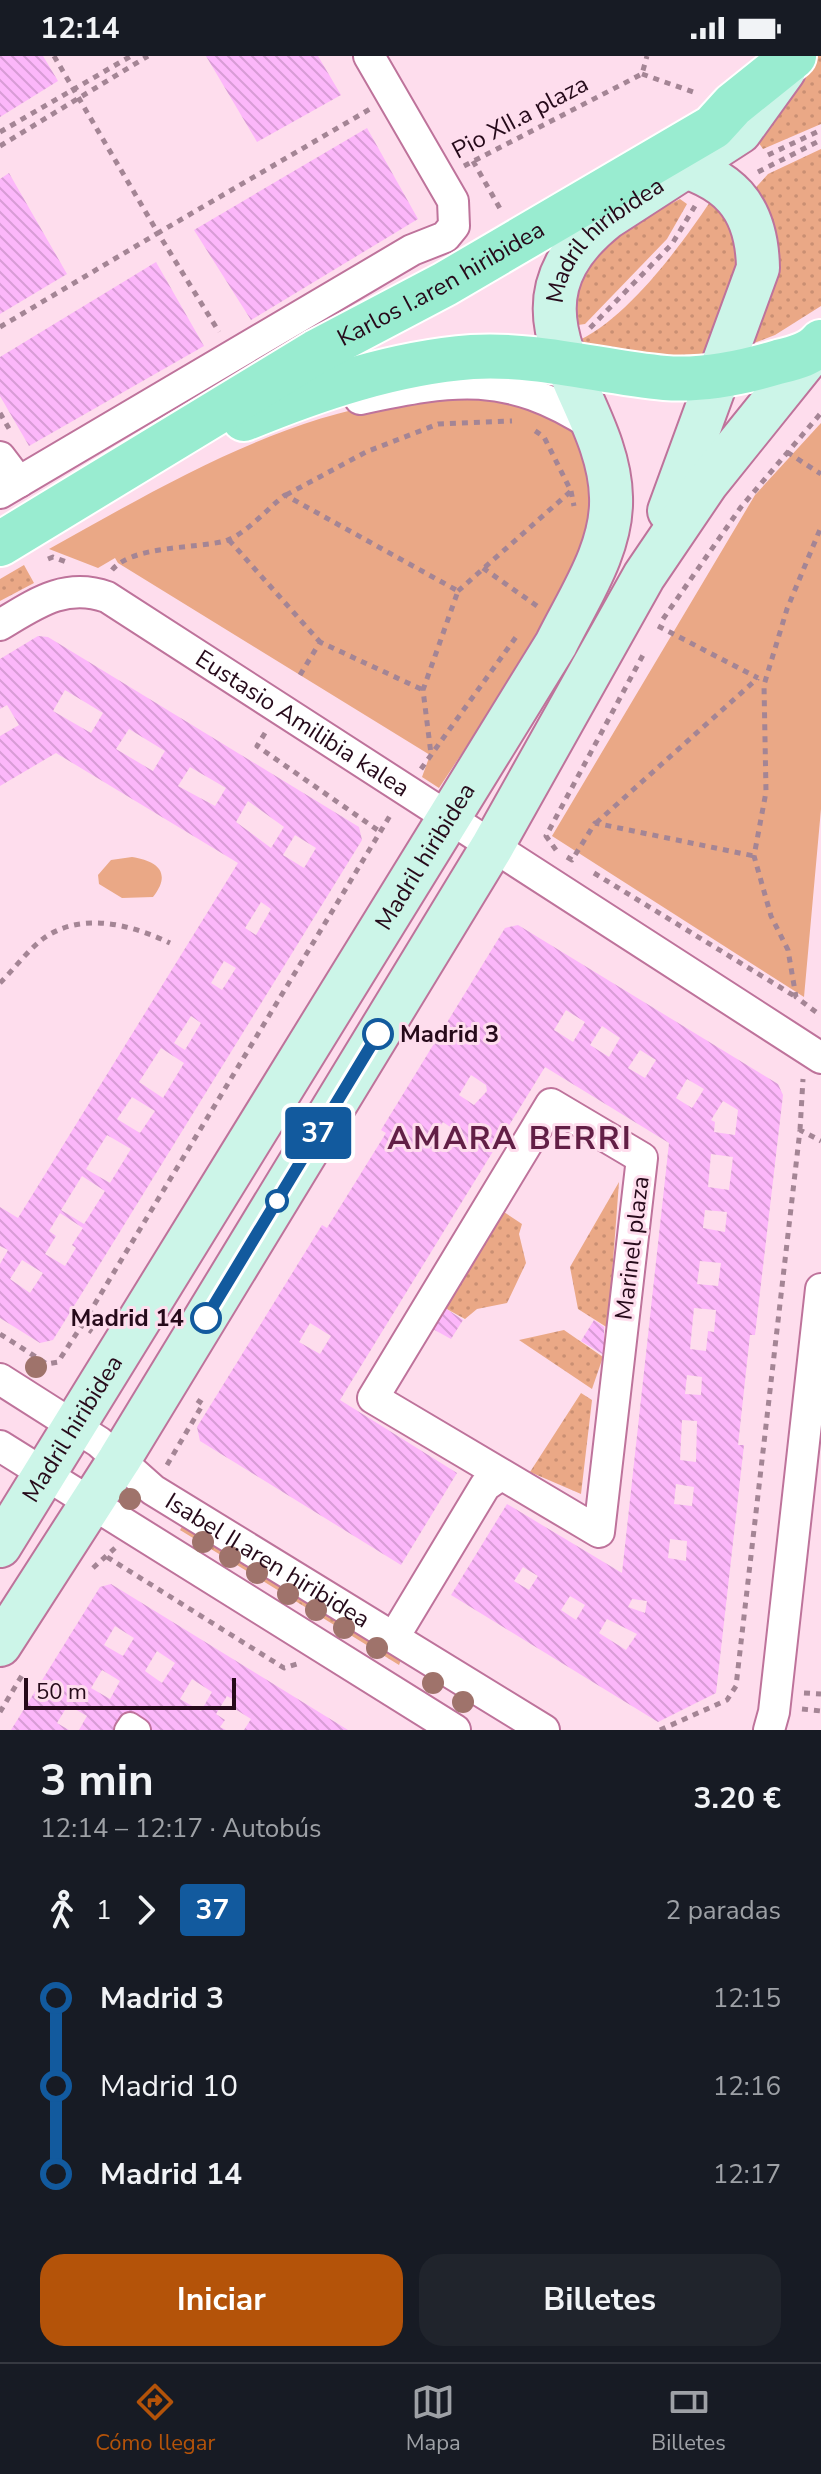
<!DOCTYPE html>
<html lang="es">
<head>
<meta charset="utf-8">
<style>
  :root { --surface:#171b24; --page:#20242c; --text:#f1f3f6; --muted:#9ea1a6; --line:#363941; --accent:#b45309 }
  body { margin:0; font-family:"Nunito Sans",sans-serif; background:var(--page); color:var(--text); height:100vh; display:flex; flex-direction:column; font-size:30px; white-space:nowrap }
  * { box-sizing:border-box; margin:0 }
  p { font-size:26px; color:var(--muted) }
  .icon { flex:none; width:44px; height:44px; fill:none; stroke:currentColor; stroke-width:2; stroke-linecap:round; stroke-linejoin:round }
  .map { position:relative; height:1674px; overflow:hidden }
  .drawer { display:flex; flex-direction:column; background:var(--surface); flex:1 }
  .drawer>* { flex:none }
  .badge { padding:0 16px; border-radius:6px; font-size:28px; line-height:52px }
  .scale { position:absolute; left:24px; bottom:20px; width:212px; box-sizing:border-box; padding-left:8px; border:4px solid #260a1a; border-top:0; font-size:22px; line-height:28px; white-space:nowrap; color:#260a1a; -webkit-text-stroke:6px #fedded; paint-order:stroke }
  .map>.badge { position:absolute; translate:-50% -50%; box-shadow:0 0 0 4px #fff }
  .legs { display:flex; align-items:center; gap:12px; height:88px; padding:0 40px; font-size:26px }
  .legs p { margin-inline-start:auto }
  .summary { display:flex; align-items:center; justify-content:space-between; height:136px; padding:0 40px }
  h1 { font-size:44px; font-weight:700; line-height:60px }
  .action { display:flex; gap:16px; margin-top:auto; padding:16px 40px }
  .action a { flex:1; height:92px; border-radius:24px; background:var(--accent); color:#fff; font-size:32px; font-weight:700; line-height:92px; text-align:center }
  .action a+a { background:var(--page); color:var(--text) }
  ul { padding:0 40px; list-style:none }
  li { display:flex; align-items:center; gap:28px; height:88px; font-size:30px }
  li i { display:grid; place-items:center; width:12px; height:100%; margin:0 10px; background:currentColor }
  li i::after { content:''; width:20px; height:20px; margin:-10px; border:6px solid; border-radius:50%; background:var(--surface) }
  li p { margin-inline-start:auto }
  li:first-child i { background:linear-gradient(#0000 50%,currentColor 0) }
  li:last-child i { background:linear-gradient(currentColor 50%,#0000 0) }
  .status { display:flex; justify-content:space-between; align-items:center; height:56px; padding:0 40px; background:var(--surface); direction:ltr }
  .status svg { height:22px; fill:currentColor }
  .tabs { display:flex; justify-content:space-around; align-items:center; height:112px; border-top:2px solid var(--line); background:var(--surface); font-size:22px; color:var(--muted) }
  .tabs a { display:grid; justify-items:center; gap:4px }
  .tabs .selected { color:var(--accent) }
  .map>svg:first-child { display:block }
  .grass { fill:url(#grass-dots) }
  .green { fill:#eaa886 }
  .building { fill:url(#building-back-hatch); fill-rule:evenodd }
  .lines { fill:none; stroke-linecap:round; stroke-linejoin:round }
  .pedestrian-casing { stroke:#be739b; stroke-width:26 }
  .minor-casing { stroke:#be739b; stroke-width:34 }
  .secondary-casing { stroke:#be739b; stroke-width:46 }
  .primary-casing { stroke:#fff; stroke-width:48 }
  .path { stroke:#a48595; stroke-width:5; stroke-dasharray:6 6; stroke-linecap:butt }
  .pedestrian { stroke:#fff; stroke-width:22 }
  .minor { stroke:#fff; stroke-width:30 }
  .secondary { stroke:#ccf5e8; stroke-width:42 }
  .primary { stroke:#99ecd0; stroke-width:44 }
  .tree { fill:#9f736b }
  .line-1-casing { stroke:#fff; stroke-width:18 }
  .line-1 { stroke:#125a9e; stroke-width:12 }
  .stop-1-dot { fill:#fff; stroke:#125a9e; stroke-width:4 }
  .labels { text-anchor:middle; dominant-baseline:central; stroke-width:6; stroke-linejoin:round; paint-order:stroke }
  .street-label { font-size:24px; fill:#260a1a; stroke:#fedded }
  .stop-label { font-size:24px; font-weight:bold; fill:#260a1a; stroke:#fedded; text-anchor:start }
  .district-label { font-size:32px; font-weight:bold; letter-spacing:2px; fill:#621f46; stroke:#fedded }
</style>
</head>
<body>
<div class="status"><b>12:14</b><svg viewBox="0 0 49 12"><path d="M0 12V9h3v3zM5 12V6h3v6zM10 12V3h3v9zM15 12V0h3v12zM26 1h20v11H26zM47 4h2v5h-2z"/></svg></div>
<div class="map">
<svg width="821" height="1674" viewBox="0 0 821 1674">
  <defs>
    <pattern id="grass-dots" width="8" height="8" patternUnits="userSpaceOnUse" patternTransform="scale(2)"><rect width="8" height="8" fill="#eaa886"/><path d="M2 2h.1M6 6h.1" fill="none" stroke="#c98f73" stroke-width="1.8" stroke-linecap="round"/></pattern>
    <pattern id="building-back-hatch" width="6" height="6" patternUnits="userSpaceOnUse" patternTransform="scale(2)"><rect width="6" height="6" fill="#fcb7fa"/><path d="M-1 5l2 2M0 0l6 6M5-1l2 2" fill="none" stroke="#d89cd6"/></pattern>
  </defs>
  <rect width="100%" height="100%" fill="#fedded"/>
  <path class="grass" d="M815 0H821V68L763 93 756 83Z
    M821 93V250L775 279 754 287 750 281 749 139 768 118Z
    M680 143 687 148 667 183 585 268 571 270C573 196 622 172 680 143Z
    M710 146C761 188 723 253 703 303L699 306 573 287C625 266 679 192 710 146Z
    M24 509 34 527 0 545V523Z
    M619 1126 608 1272 578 1253 570 1211Z
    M504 1156 522 1168 519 1178 526 1207 507 1247 477 1253 465 1263 445 1252Z
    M564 1274 603 1301 592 1333 519 1284Z
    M581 1337 592 1344 581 1438 530 1416Z
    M183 1469 401 1604 399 1609 180 1474Z"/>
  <path class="green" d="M463 339 517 344 568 370 581 387 595 430 589 483 546 570 439 732 422 721 430 699 118 507 115 502 98 512 49 493C157 433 267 367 390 346 414 342 439 341 463 339Z
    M821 367V753L804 941 552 780 755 439Z
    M132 801C158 805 172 817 153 841L122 842 99 828 98 819 111 804Z"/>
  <path class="building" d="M0 0H43L58 25 0 61Z
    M206 0H318L341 39 257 86Z
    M367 72 418 163 251 264 194 174Z
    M9 117 67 218 0 258V123Z
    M156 206 204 290 29 390 0 340V301Z
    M38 580 48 581 359 771 362 784 53 1284 40 1287 0 1262V1208L8 1194 0 1190V1151L18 1162 238 807 56 697 0 730V680L19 669 7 649 0 653V603ZM65 634 103 657 91 677 53 655ZM129 673 165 695 153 715 116 693ZM190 711 226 732 215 750 178 730ZM248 745 284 771 271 792 236 766ZM295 779 316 792 304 812 283 799ZM261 846 271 853 256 879 245 872ZM224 905 236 912 222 934 211 927ZM191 960 201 967 185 994 174 987ZM161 992 184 1007 163 1042 139 1026ZM132 1041 155 1055 140 1077 117 1063ZM107 1079 131 1093 110 1127 86 1113ZM82 1120 105 1135 84 1168 61 1154ZM60 1157 83 1172 72 1189 76 1192 65 1210 45 1198 56 1180 49 1175ZM22 1204 43 1217 30 1237 10 1223Z
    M518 869 778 1028 783 1039 755 1279H750L738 1389H744L716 1637 658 1666 451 1539 507 1448 622 1517 669 1087 545 1011 340 1344 457 1417 401 1509 200 1385 197 1371 322 1169 327 1172 386 1077 381 1074 505 872ZM566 954 585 966 573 986 554 974ZM602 970 620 982 609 1001 590 989ZM640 994 656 1004 645 1022 628 1012ZM471 1019 486 1029 487 1035 474 1049 459 1039ZM687 1023 704 1033 692 1052 676 1042ZM723 1045 738 1054 735 1079 714 1076 715 1066 711 1064ZM443 1066 456 1075 458 1082 451 1094 444 1095 430 1086ZM711 1098 733 1101 729 1134 708 1131ZM705 1154 727 1156 725 1176 703 1172ZM700 1205 721 1207 718 1230 697 1228ZM694 1252 716 1254 714 1276 708 1275 706 1295 690 1293ZM310 1267 331 1280 320 1298 299 1286ZM687 1319 702 1321 701 1339 685 1338ZM682 1364 697 1365 696 1406 680 1404ZM676 1428 694 1431 692 1450 674 1448ZM670 1483 687 1485 686 1505 668 1502ZM523 1511 538 1520 529 1534 514 1525ZM570 1540 585 1549 576 1564 561 1554ZM632 1543 647 1545 645 1557 628 1551ZM607 1563 637 1578 626 1594 599 1577Z
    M445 1252 463 1264 451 1283 431 1272Z
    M594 1264 604 1271V1299L581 1285Z
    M111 1528 348 1674H244L251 1663 232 1651 236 1645 227 1640 216 1658 225 1664 220 1671 226 1674H79L87 1660 68 1649 57 1667 69 1674H11L100 1531ZM115 1570 134 1582 123 1600 104 1589ZM157 1595 175 1607 162 1627 145 1615ZM102 1614 120 1625 110 1643 91 1632ZM192 1623 212 1636 201 1655 180 1643Z"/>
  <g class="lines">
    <g class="pedestrian-casing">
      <path id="pedestrian" d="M126 1674 130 1668 139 1674"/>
    </g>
    <g class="minor-casing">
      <g id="minor">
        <path d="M360 343C454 323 507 314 592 369"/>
        <path d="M0 401 19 426"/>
        <path d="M0 437 412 194 445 181 454 170 453 145 369 0"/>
        <path id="s1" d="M0 569C35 548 65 526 107 541L821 1002"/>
        <path d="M551 1048 642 1102 599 1476 373 1342Z"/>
        <path id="s2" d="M0 1323 99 1386 153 1434 544 1674"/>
        <path d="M0 1390 455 1674"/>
        <path d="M394 1581 485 1430 499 1420"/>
        <path d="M769 1674 774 1656 821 1233"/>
      </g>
    </g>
    <g class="secondary-casing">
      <g id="secondary">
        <path d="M668 106C728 121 757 149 758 212L669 455"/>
        <path id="s3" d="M0 1490 556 588C578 543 613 493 611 441 609 339 488 257 607 162L740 76 784 15"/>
        <path d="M0 1589 119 1404 492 791 644 520 707 427 814 294 821 291"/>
      </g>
    </g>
    <g class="primary-casing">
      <g id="primary">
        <path d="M244 363C317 333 393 307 472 301 538 297 600 316 665 322 703 325 741 317 778 306 794 302 811 298 821 286"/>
        <path id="s4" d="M0 488 316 296 445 228 713 71 733 49 794 0"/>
      </g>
    </g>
    <path class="path" d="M54 0 158 177 370 53
      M642 18 693 36 696 40
      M0 76 131 0
      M0 90 148 0
      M768 99 821 74
      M473 105 502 156
      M464 110 642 18 647 0
      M758 116 821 84
      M0 271 158 177 219 276
      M590 272 672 188 695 150
      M0 357 11 376
      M787 396 821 418
      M571 435 574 450
      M286 439 366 396 438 368 512 365
      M229 484 320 586
      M48 503 53 501 69 507
      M483 512 537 550
      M112 514C133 489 195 493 225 485 245 479 268 452 285 439L458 535 423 634 431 698
      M458 535 571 435 544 381 531 372
      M663 563 741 451 821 357
      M658 570 758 622
      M300 619 320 586 423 634
      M265 677 257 690 379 775
      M421 713 516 581
      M596 767 758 622
      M556 794 546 780 643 599
      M567 801 572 804 595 767 754 800
      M594 817 796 941
      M0 927C14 913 28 894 44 882 83 855 132 869 170 887
      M816 956 796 941 788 894 771 860 754 800 766 736 764 629 787 553 821 471
      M800 1074 803 1023
      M82 1269 391 758
      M0 1278 47 1308 58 1306 82 1269 92 1276
      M167 1409 203 1348 194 1342
      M107 1501 284 1612 297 1608
      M93 1512 115 1492
      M804 1637 821 1638
      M802 1653 821 1655
      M0 1656 24 1616
      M660 1674 727 1644 736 1630 800 1074 821 1085"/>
    <use href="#pedestrian" class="pedestrian"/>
    <use href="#minor" class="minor"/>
    <use href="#secondary" class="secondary"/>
    <use href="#primary" class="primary"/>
  </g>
  <g class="tree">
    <circle cx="36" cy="1311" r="11"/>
    <circle cx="130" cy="1443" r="11"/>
    <circle cx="203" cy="1486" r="11"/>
    <circle cx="230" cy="1501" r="11"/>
    <circle cx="257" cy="1517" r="11"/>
    <circle cx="288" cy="1538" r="11"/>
    <circle cx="316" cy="1554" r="11"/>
    <circle cx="344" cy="1572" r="11"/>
    <circle cx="377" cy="1592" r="11"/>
    <circle cx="433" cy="1627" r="11"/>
    <circle cx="463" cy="1646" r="11"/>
  </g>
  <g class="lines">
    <g class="line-1-casing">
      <path id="line-1" d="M206 1262 378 978"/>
    </g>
    <use href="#line-1" class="line-1"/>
  </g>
  <g class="stop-1-dot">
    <circle cx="378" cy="978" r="14"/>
    <circle cx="277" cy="1145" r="10"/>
    <circle cx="206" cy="1262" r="14"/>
  </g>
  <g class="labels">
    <g class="street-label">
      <text transform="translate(520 61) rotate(-28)">Pio XII.a plaza</text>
      <text stroke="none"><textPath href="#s3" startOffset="1506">Madril hiribidea</textPath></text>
      <text stroke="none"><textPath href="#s4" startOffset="512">Karlos I.aren hiribidea</textPath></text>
      <text stroke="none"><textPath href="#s1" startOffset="348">Eustasio Amilibia kalea</textPath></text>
      <text stroke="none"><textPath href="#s3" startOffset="810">Madril hiribidea</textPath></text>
      <text transform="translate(632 1192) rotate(-83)">Marinel plaza</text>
      <text stroke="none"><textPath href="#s3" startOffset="138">Madril hiribidea</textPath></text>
      <text stroke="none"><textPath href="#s2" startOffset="324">Isabel II.aren hiribidea</textPath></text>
    </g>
    <g class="stop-label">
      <text x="400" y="978">Madrid 3</text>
      <text x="184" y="1262" text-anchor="end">Madrid 14</text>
    </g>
    <g class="district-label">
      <text x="510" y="1082">AMARA BERRI</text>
    </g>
  </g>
</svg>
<div class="scale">50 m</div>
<b class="badge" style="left:318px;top:1077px;background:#125a9e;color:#fff">37</b>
</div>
<section class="drawer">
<div class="summary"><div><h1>3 min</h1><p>12:14 – 12:17 · Autobús</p></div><b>3.20 €</b></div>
<div class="legs"><svg class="icon" aria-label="walk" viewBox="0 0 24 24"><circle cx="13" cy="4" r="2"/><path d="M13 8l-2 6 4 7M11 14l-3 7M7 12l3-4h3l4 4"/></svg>1<svg class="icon" aria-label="forward" viewBox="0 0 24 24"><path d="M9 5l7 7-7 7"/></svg><b class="badge" style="background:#125a9e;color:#fff">37</b><p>2 paradas</p></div>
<ul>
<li><i style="color:#125a9e"></i><b>Madrid 3</b><p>12:15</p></li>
<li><i style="color:#125a9e"></i><span>Madrid 10</span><p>12:16</p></li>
<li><i style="color:#125a9e"></i><b>Madrid 14</b><p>12:17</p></li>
</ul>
<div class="action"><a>Iniciar</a><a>Billetes</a></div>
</section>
<nav class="tabs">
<a class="selected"><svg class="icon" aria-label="directions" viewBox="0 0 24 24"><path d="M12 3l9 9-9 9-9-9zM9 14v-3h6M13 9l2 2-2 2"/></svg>Cómo llegar</a>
<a><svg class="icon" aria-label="map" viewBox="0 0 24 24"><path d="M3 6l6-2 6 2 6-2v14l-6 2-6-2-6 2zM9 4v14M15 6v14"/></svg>Mapa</a>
<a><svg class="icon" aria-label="tickets" viewBox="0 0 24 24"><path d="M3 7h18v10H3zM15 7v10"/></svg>Billetes</a>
</nav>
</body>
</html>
